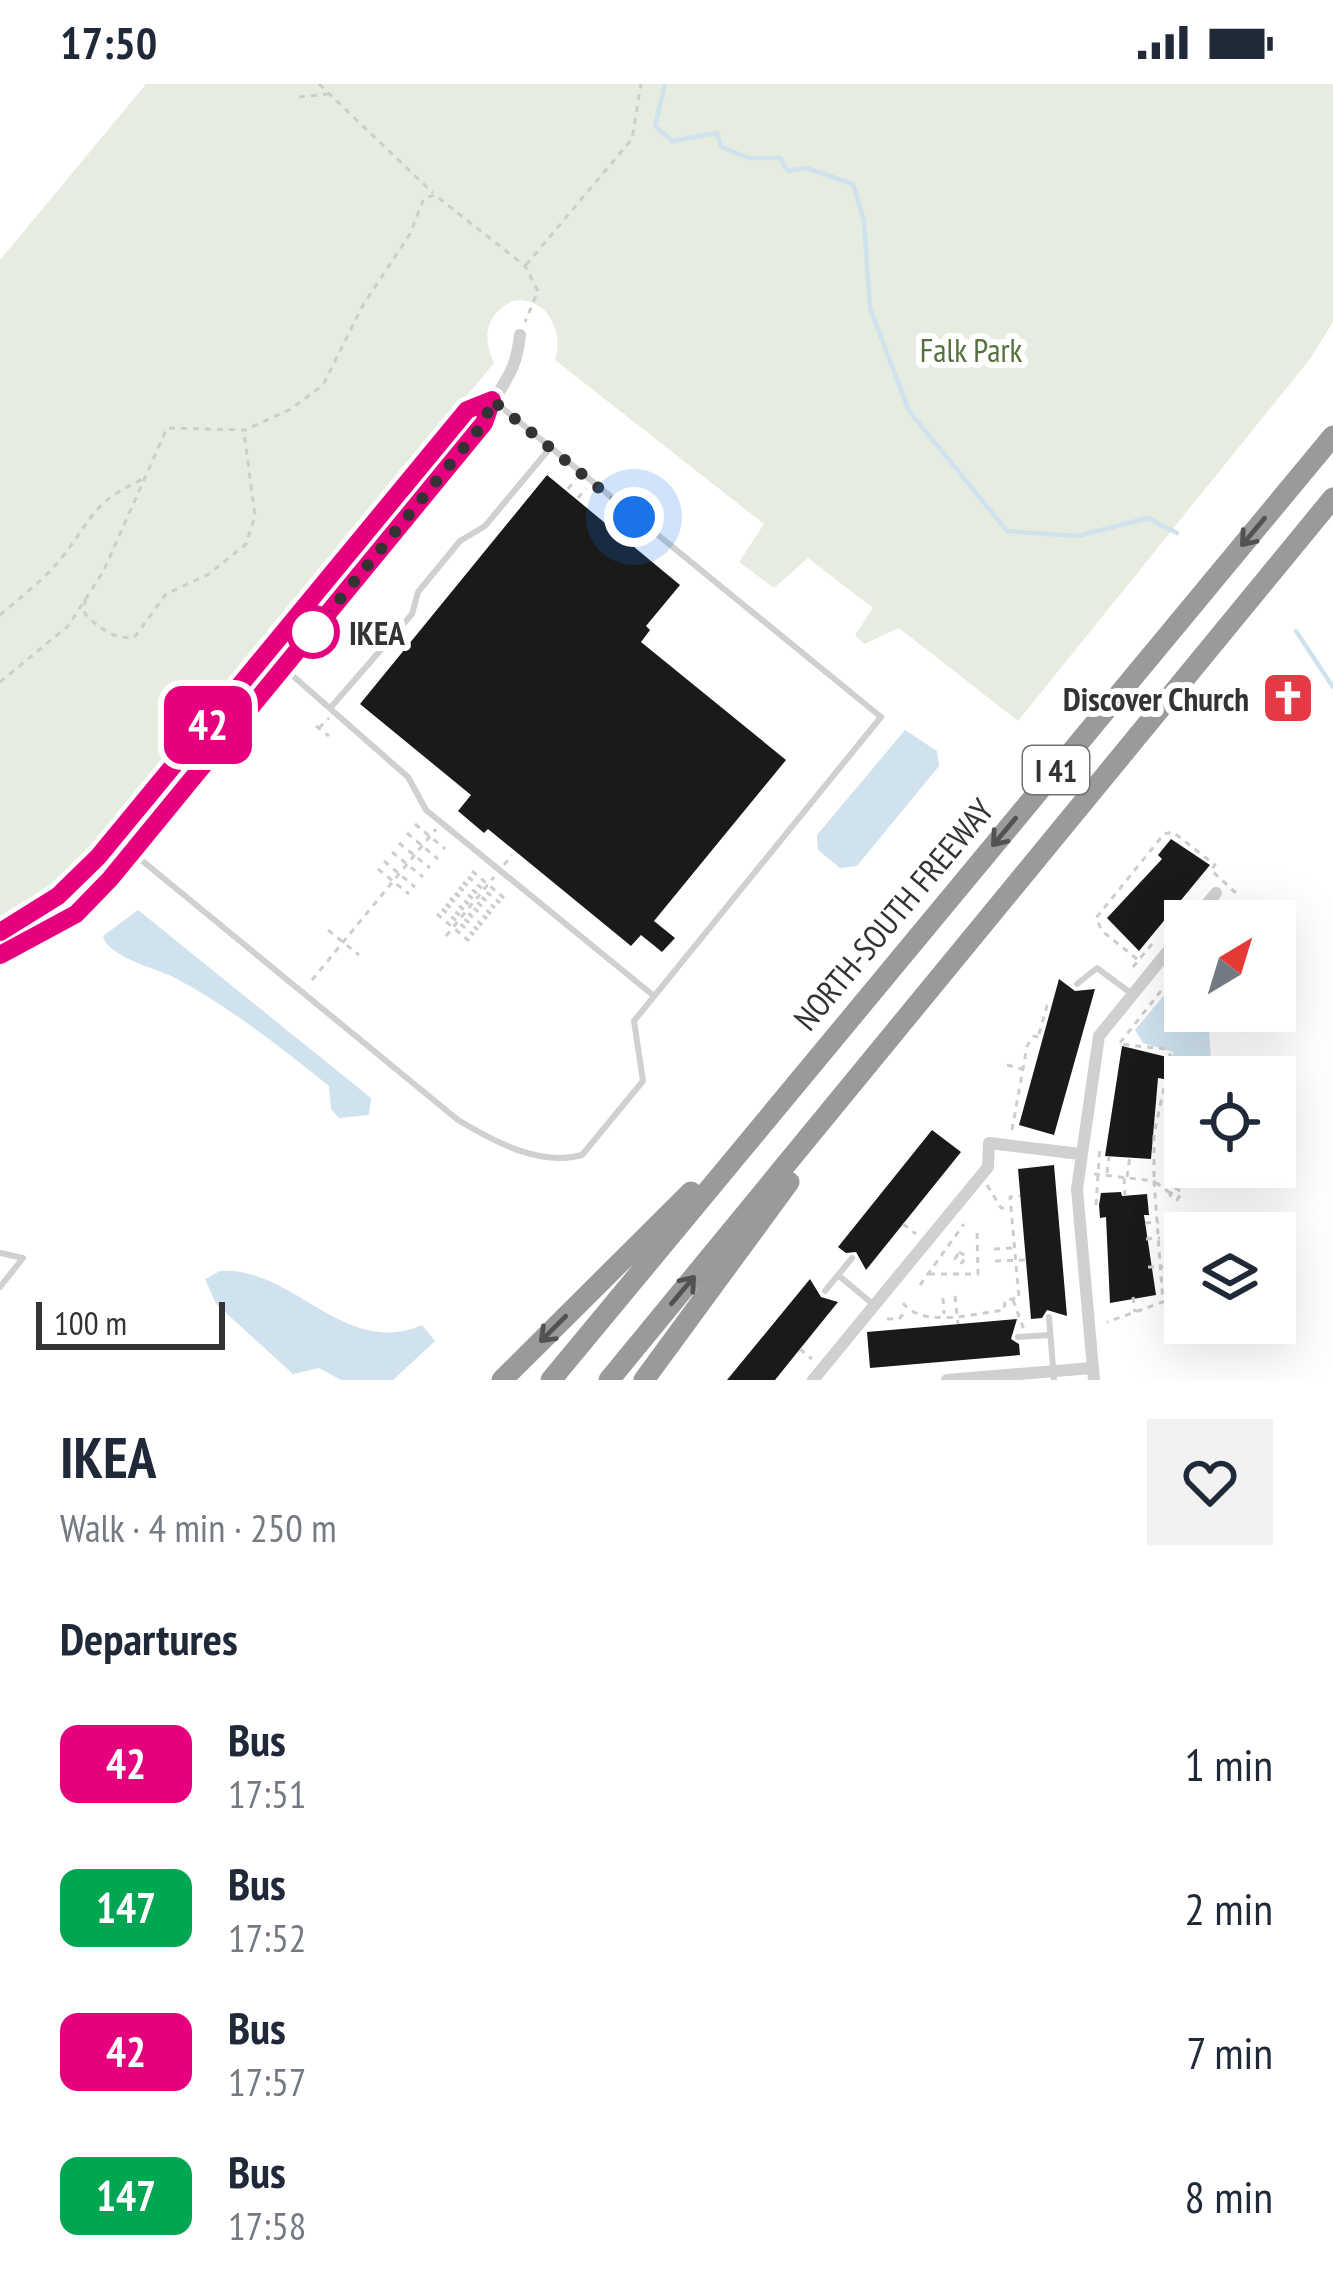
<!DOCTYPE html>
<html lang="en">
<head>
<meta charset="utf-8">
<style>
  :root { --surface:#fff; --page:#f2f2f3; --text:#1f2937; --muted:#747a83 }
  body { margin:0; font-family:"PT Sans Narrow",sans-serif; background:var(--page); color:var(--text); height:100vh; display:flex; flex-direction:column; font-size:45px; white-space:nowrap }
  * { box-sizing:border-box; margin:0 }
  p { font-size:39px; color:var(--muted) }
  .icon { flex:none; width:66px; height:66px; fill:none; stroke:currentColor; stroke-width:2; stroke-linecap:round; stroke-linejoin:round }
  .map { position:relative; height:1296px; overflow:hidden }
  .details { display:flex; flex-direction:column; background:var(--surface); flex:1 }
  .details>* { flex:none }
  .badge { padding:0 24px; border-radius:18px; font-size:42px; line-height:78px }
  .needle { width:78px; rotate:38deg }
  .fabs { position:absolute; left:1164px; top:816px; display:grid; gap:24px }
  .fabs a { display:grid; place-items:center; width:132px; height:132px; border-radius:0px; background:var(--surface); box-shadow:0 12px 48px #0002; font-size:60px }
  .scale { position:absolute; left:36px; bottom:30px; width:189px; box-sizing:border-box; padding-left:12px; border:6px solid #333; border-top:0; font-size:33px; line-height:42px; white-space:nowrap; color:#333; -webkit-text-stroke:9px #fff; paint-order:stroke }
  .you { position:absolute; width:60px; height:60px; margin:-30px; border:9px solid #fff; border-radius:50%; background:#1a73e8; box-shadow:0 0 0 18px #1a73e833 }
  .map>.badge { position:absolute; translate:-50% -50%; box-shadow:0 0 0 6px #fff }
  h2 { padding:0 60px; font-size:45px; line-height:108px }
  .round { display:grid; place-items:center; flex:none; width:126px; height:126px; border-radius:0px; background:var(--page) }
  .overview { display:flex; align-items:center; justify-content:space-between; height:204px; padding:0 60px }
  h1 { font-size:57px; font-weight:800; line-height:90px }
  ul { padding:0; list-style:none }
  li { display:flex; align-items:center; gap:36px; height:144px; padding:0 60px }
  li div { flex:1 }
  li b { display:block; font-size:45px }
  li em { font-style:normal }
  li .badge { min-width:132px; font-weight:700; text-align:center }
  .status { display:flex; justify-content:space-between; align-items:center; height:84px; padding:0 60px; background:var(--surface); direction:ltr }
  .status svg { height:33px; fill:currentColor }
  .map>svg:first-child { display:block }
  .green { fill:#e6ecdf }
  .water { fill:#cfe2ee }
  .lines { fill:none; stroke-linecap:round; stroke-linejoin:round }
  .stream { stroke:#cfe2ee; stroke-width:4.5 }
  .building { fill:#1a1a1a }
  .path { stroke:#cdcdcd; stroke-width:3; stroke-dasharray:6 6; stroke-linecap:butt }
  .service { stroke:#d0d0d0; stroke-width:6 }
  .minor { stroke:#d0d0d0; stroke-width:12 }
  .motorway { stroke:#9a9a9a; stroke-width:21 }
  .oneway { stroke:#525252 }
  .line-casing { stroke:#fff; stroke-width:27 }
  .line { stroke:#e6007e; stroke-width:18 }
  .walk { stroke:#333; stroke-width:12; stroke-dasharray:0 21.6 }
  .stop-dot { fill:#fff; stroke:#e6007e; stroke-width:6 }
  .labels { text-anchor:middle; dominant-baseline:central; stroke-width:12; stroke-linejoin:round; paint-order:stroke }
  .shield { fill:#fff; stroke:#707070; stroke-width:3 }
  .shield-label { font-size:30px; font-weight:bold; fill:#333 }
  .park-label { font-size:33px; fill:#56703f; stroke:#fff }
  .stop-label { font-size:33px; font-weight:bold; fill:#333; stroke:#fff; text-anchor:start }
  .poi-label { font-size:33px; font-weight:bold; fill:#333; stroke:#fff; text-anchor:end }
  .street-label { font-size:33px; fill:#333; stroke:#fff }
</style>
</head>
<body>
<div class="status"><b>17:50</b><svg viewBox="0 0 49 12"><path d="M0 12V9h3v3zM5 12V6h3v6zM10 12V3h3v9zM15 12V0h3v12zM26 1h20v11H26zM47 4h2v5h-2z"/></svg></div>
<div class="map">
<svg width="1333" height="1296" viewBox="0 0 1333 1296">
  <rect width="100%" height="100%" fill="#fff"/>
  <path class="green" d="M146 0H1333V238L1310 275 1018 637 899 544 864 560 855 551 873 524 808 474 774 504 739 478 764 440 555 276C565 248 546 210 512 217 485 232 482 252 494 279L83 774 54 802 0 837V176Z"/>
  <path class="water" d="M905 646 937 667 939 682 857 782 840 784 818 766 817 751Z
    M138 826 371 1014 369 1031 339 1034 331 1025 329 1002C280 963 229 922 173 893 153 883 108 873 103 852Z
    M1185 886V927H1208L1212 993H1185V1016L1170 997 1173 968 1143 959 1135 946Z
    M220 1187C294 1182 344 1275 422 1241L435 1257 393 1296H341L319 1284 293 1290 216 1220 205 1195Z"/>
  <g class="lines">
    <path class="stream" d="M665 0 655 42 672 57 717 49 721 63 749 74H780L788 87 806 84 853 100 864 137 870 224 909 327 1007 447 1077 452 1148 434 1177 449
      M1296 547 1333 603"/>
  </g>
  <path class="building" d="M547 391 680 501 646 542 650 546 641 558 786 676 654 837 675 854 662 868 641 851 631 862 488 745 484 749 458 727 471 711 360 620Z
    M1171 755 1210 781 1139 867 1107 834 1162 775 1158 771Z
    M1059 895 1075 907 1095 905 1054 1051 1019 1041Z
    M1122 962 1167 973 1164 995 1158 994 1151 1075 1105 1072Z
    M932 1046 961 1068 866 1186 856 1168 846 1169 838 1163Z
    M1054 1081 1067 1232 1047 1226 1042 1234 1031 1235 1018 1085Z
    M1121 1108 1122 1112 1147 1110 1149 1131H1144L1156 1211 1110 1219 1106 1133 1100 1134 1099 1121 1101 1109Z
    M810 1195 821 1213 838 1218 800 1265 775 1296H727Z
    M1017 1235 1011 1255 1019 1260 1020 1271 870 1284 867 1248Z"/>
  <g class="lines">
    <path class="path" d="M319 0 433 109
      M299 13 328 10
      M526 181 632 55 641 0
      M568 405 576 395
      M578 414 586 404
      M85 515V530C101 545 111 554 134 554L166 510 209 490 246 460 255 432 244 348
      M0 531C22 512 45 495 63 472 94 432 93 418 143 395
      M0 598 68 542 103 488 167 344 245 346 291 325 323 301 363 221 410 150 424 114 435 111 525 182 538 207 525 238
      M316 642 329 652
      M319 644 329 634
      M415 740 445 765
      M407 749 438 775
      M399 759 430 784
      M392 768 423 793
      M384 777 415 803
      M504 781 512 771
      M378 785 409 810
      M472 787 504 814
      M468 793 500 819
      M463 798 495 824
      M459 803 491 830
      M455 809 487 835
      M450 814 482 841
      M446 820 478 846
      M442 825 474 851
      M437 830 469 857
      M328 846 359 871
      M446 852 494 793
      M1137 875 1102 847 1096 834 1164 750 1173 748 1215 781 1211 786 1236 809
      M1133 883 1152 860
      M312 896 436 745
      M1039 950 1047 922H1052
      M1007 981 1022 985
      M1012 1046 1027 962 1034 952 1043 954
      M1107 1089 1109 1073
      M1094 1090 1154 1097 1163 1218 1107 1238
      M1127 1093 1130 1072
      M1124 1094 1125 1112
      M987 1101 1001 1124 1011 1123
      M1175 1104 1182 1108 1177 1116 1170 1111Z
      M1170 1109 1154 1097V1050L1171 972 1165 965 1119 960 1183 879 1177 874
      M1096 1121 1100 1061
      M1145 1139 1159 1138
      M903 1140 916 1150
      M1146 1155 1160 1154
      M994 1165 1013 1164
      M959 1168 966 1172 962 1179 955 1175Z
      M995 1177 1026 1176
      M1148 1183H1163
      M929 1190H978L977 1145
      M920 1201 964 1140
      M955 1212 958 1240
      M1133 1213 1135 1228
      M943 1214 944 1230
      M1013 1216 1024 1246
      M903 1219C923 1245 975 1229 1004 1226L1005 1216 1019 1214 1010 1113 1020 1112
      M887 1235H899L905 1228
      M800 1265 812 1275"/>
    <path class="service" d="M268 570 408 693 426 726 654 912
      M332 622 412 530 418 508 460 457 485 442 550 364
      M134 770 458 1036C493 1057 540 1083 582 1071L643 997 634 937 881 633 495 318
      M1077 900 1097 884 1132 910
      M0 1169 23 1174 0 1203
      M838 1191 874 1221
      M825 1207 852 1174
      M1049 1233 1054 1296
      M1018 1253 1050 1251"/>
    <path class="minor" d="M1193 837 1216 809
      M0 848 58 812 97 773 467 326 492 316
      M0 871 77 830 132 769 484 339C498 299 515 297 520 251
      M813 1296 988 1083 989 1059 1080 1070
      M947 1296 1092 1284
      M1094 1296 1077 1105 1099 952 1185 846"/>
    <path class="motorway" d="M502 1296 691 1108
      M551 1296 1333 352
      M609 1296 1333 414
      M644 1296 789 1098"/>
  </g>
  <defs><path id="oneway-shaft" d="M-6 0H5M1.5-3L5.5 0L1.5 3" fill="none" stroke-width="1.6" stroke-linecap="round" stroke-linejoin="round" transform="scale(3)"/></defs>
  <g class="oneway">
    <use href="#oneway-shaft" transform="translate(1253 448) rotate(130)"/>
    <use href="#oneway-shaft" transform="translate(1004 748) rotate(130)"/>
    <use href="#oneway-shaft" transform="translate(683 1206) rotate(-50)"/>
    <use href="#oneway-shaft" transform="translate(553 1245) rotate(135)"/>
  </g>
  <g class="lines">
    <g class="line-casing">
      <path id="line" d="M0 848 58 812 98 773 467 326 492 316 484 339 110 795 76 830 0 871"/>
    </g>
    <use href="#line" class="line"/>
    <path class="walk" d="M313 548 484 339 492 316 634 433"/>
  </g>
  <defs>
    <g id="church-square" transform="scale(2.7)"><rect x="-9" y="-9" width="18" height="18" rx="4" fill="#e63946" stroke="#fff"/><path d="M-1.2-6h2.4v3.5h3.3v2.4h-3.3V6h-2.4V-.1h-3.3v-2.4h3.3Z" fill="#fff"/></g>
  </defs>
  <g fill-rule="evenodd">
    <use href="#church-square" x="1288" y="614"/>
  </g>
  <circle class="stop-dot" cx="313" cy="548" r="24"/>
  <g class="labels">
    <rect class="shield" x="1023" y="662" width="66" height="48" rx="9"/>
    <g class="shield-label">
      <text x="1056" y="686">I 41</text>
    </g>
    <g class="park-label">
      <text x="971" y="265">Falk Park</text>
    </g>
    <g class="stop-label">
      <text x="349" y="548">IKEA</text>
    </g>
    <g class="poi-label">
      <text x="1249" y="614">Discover Church</text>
    </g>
    <g class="street-label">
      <text transform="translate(893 830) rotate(-50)">NORTH-SOUTH FREEWAY</text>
    </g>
  </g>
</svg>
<div class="fabs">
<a><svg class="needle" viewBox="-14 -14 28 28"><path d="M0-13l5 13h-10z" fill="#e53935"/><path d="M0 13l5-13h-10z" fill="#747a83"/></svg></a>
<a><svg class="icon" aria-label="locate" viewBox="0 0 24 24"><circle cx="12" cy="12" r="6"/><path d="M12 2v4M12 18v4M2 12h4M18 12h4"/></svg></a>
<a><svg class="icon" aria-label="layers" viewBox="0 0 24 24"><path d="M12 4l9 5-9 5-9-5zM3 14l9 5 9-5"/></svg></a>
</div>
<div class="scale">100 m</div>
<div class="you" style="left:634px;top:433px"></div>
<b class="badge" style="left:208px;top:641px;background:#e6007e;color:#fff">42</b>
</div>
<section class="details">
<div class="overview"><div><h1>IKEA</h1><p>Walk · 4 min · 250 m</p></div><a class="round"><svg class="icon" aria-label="heart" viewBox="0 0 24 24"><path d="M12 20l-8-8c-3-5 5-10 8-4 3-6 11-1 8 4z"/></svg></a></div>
<h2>Departures</h2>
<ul>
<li><span class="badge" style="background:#e6007e;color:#fff">42</span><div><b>Bus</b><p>17:51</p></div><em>1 min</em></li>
<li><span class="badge" style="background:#00a651;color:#fff">147</span><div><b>Bus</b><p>17:52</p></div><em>2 min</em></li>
<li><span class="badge" style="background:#e6007e;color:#fff">42</span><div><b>Bus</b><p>17:57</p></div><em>7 min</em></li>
<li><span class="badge" style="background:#00a651;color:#fff">147</span><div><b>Bus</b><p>17:58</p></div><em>8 min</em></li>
</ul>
</section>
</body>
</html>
